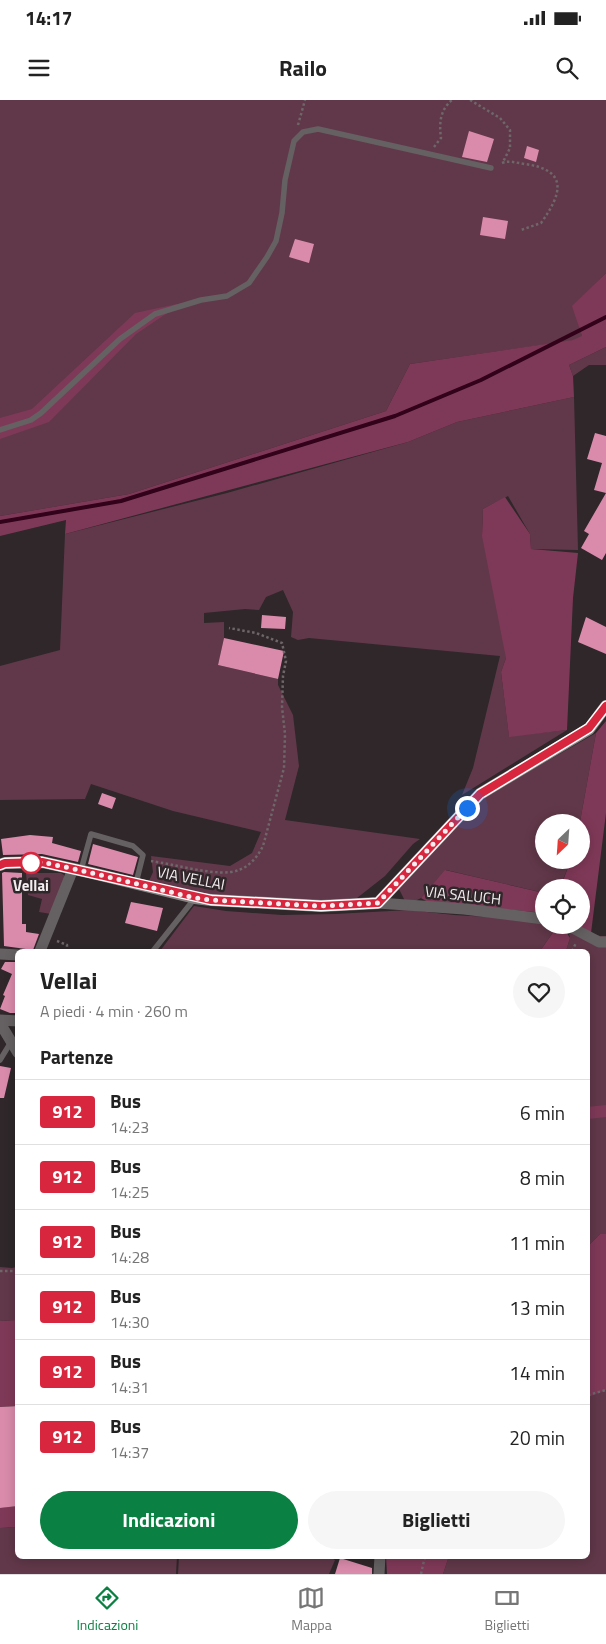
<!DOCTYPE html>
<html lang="it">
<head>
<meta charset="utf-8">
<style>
  :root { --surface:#fff; --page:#f6f6f6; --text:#222; --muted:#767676; --line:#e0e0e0; --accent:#0b8043 }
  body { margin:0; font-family:"Titillium Web",sans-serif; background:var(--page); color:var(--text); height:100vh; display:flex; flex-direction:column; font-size:19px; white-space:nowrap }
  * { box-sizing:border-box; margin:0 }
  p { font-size:16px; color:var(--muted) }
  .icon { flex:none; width:28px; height:28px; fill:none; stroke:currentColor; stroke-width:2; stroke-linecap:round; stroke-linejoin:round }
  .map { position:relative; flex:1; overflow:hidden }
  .sheet { position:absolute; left:15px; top:849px; width:575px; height:610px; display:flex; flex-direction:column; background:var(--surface); border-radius:8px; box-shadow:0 2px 12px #0003 }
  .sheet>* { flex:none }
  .badge { padding:0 10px; border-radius:4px; font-size:18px; line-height:32px }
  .needle { width:32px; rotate:205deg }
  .controls { position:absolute; left:535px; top:714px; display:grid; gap:10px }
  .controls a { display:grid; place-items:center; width:55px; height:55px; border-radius:50%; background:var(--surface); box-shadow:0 2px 12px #0003; font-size:25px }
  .you { position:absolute; width:25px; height:25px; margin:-12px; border:4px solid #fff; border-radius:50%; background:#1a73e8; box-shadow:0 0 0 8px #1a73e833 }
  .map>.badge { position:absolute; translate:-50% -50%; box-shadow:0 0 0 2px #fff }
  h2 { padding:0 25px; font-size:19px; line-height:45px }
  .round { display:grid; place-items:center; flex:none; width:52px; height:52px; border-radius:26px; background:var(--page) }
  .head { display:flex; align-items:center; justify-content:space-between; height:85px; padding:0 25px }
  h1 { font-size:24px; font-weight:700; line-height:38px }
  .cta { display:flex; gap:10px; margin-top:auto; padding:10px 25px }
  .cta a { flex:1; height:58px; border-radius:30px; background:var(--accent); color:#fff; font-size:20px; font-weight:700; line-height:58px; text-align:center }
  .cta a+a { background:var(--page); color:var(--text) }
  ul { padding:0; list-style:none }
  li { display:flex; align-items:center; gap:15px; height:65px; padding:0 25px; border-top:1px solid var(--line) }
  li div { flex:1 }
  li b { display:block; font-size:19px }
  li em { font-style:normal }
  li .badge { min-width:55px; font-weight:700; text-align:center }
  .status { display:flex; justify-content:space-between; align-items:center; height:35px; padding:0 25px; background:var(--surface); direction:ltr }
  .status svg { height:14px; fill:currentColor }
  header { display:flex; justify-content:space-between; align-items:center; height:65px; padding:0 25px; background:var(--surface); font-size:22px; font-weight:700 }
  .tab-bar { display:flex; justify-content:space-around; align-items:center; height:70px; border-top:1px solid var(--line); background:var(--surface); font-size:14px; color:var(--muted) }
  .tab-bar a { display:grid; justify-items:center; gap:2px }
  .tab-bar .current { color:var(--accent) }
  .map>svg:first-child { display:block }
  .green { fill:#613849 }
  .forest { fill:#7f3958 }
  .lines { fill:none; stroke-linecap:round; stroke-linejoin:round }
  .stream { stroke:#32011a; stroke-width:4 }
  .building { fill:#da8bab }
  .path { stroke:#6e6669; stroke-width:2.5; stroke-dasharray:2.5 2.5; stroke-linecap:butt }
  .lane { stroke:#656162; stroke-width:5.5 }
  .street { stroke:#656162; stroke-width:11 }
  .secondary { stroke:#878082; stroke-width:12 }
  .line-casing { stroke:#fff; stroke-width:11 }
  .line { stroke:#d7263d; stroke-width:8 }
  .walk { stroke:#f4eef1; stroke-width:5; stroke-dasharray:0 9 }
  .stop-dot { fill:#fff; stroke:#d7263d; stroke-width:2.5 }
  .labels { text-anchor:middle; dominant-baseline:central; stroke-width:5; stroke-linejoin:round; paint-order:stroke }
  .street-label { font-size:15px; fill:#f4eef1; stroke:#2f272a }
  .stop-label { font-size:15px; font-weight:bold; fill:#f4eef1; stroke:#2f272a }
</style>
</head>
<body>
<div class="status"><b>14:17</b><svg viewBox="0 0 49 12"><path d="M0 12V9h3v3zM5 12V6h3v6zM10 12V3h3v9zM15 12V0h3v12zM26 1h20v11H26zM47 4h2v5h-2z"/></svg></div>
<header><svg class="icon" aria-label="menu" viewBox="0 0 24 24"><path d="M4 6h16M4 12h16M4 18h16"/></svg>Railo<svg class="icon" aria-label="search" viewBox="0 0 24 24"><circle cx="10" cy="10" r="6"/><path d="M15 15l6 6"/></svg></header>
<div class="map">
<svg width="606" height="1474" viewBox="0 0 606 1474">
  <rect width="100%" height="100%" fill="#2f272a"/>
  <path class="green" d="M0 0H606V173L573 206 583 239 410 264 386 311 129 394 0 416Z
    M606 247V265H589L573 276 569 265Z
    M574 297 578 450 531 449 530 434 508 396 483 409 482 435 513 447 506 558 501 572 509 636 567 630 462 695 473 668 500 556 309 538 298 540 291 537 293 512 283 490 266 497 259 510 245 509 204 513V523L224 522V538L218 565 278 579V585L293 615 299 666 285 720 420 739 413 744 385 776 357 798 322 802 200 795 149 781 153 772 151 756 230 766 252 753 261 732 173 711 91 684 85 699 0 700V566L60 550 65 434 227 393 408 342 457 322Z
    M596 633 580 722H544V760H571L560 787 544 788V793L446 770 421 798 407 805 399 789 485 697Z
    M26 773H61L64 775V779L51 814 39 812 42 799 28 795Z
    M194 806 226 811 282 815 335 814 409 810 454 815 538 820 544 821V825H562L554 831 540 851H160Z
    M567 825 600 836H606V1134H600L588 1146V851H566L570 838Z
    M0 1167 12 1168 17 1167V1220L0 1221Z
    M606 1267V1474H443L449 1456H588V1281Z
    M17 1427 18 1456H177L176 1474H0V1428Z
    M179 1456H328L335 1460 329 1474H178Z"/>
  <path class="forest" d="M606 173V247L569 265 573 276 574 297 457 322 408 342 65 434 66 420 0 436V416L129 394 386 311 410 264 573 240 582 236 572 206Z
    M182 203 136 234 49 322 0 339V318L32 309 135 213Z
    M505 397 530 434 531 449 578 453 573 498 567 630 509 637 501 572 506 558 482 436 483 409Z
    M606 621V713L591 833 579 825H581V788H560L571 760H581V722H580L596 633Z
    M445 770 544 793V813L428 802 421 798Z
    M562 825 570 838 566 851H540L554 831Z
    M606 1005V1017L588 1019V1007Z
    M600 1134H606V1290L588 1297V1146Z
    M17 1220V1306L0 1307V1221Z
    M17 1406V1427L0 1428V1408Z
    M386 1456H449L443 1474H387Z"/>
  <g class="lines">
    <path class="stream" d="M0 422 121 401 395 316 481 280 606 217"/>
  </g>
  <path class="building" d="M469 31 494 39 487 62 462 57Z
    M527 46 539 50 536 62 524 58Z
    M483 117 508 121 505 139 480 135Z
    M295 139 314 144 309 163 289 157Z
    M595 333 606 336V453L602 460 581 448 589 434 584 431 606 393 594 390 602 363 587 359Z
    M262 515 286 517 285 529 261 528Z
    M586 517 606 527V554L578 542Z
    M224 538 284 551 278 579 218 565Z
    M102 693 116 698 112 709 98 704Z
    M30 735 53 737 52 743 81 751 78 762 42 754 3 755 1 739Z
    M93 744 138 757 133 775 88 764Z
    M4 772 22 773V824H26V832L39 834 33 850 4 846 2 773Z
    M131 802 163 808 157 831 125 823Z
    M5 862H18V913H10L0 909 5 896 3 895 12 874 1 869Z
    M0 966 11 968 4 998H0Z
    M18 1306V1406L0 1408V1307Z
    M340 1458 372 1468V1474H335Z"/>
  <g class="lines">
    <path class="path" d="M470 0 500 18 510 30V48L503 62
      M298 25 305 0
      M434 47 441 38C439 23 440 10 452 0
      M502 63C510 60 516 63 525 64 569 70 562 94 541 123L521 130
      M151 761C174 764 219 778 239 770 250 766 258 756 263 746L284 668 285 634 282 607 283 576 286 561 282 543 256 533 229 528
      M57 841 67 845V851
      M572 851 576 843
      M0 1171H18
      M588 1295 606 1290
      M421 1474 425 1456"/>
    <path class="lane" d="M0 330 31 320 41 313 120 239 155 214 201 200 227 196 249 183 267 157 276 141 282 113 285 80 294 41 303 32 318 29 491 68
      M81 770 91 734 133 746 143 755 136 783
      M153 851 195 798
      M0 960 11 942"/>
    <path class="street" d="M378 803 464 809 544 819
      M567 825 599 842H606
      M40 851 73 769
      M0 854 18 855
      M0 920 18 921
      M0 923 18 953
      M379 1474 380 1456"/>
    <path class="secondary" d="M0 765 5 763 42 762 92 773 195 798 211 800 321 806 378 803 480 694 589 629 606 606"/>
  </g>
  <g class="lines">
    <g class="line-casing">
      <path id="line" d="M0 765 5 763 42 762 211 800 321 806 378 803 480 694 589 628 606 606"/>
    </g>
    <use href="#line" class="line"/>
    <path class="walk" d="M31 763 42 762 92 773 195 798 211 800 321 806 378 803 467 708"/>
  </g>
  <circle class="stop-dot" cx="31" cy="763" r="10"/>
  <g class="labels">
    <g class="street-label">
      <text transform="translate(191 778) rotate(11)">VIA VELLAI</text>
      <text transform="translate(463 795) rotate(6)">VIA SALUCH</text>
    </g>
    <g class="stop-label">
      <text x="31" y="785">Vellai</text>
    </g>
  </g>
</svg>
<div class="controls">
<a><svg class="needle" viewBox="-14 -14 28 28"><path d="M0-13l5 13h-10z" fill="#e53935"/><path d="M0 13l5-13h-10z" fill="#767676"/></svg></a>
<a><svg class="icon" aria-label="locate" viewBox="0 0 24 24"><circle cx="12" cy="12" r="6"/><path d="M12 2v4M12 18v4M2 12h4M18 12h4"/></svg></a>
</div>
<div class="you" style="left:467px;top:708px"></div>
<section class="sheet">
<div class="head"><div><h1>Vellai</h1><p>A piedi · 4 min · 260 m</p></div><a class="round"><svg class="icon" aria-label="heart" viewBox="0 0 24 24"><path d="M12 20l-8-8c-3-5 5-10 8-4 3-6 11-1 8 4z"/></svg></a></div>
<h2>Partenze</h2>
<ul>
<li><span class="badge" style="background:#d7263d;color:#fff">912</span><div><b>Bus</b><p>14:23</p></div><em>6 min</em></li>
<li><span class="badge" style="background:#d7263d;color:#fff">912</span><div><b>Bus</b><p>14:25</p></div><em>8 min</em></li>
<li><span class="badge" style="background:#d7263d;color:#fff">912</span><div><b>Bus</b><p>14:28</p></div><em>11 min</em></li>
<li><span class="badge" style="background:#d7263d;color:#fff">912</span><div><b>Bus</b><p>14:30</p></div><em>13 min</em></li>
<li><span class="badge" style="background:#d7263d;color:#fff">912</span><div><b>Bus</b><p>14:31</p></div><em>14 min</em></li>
<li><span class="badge" style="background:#d7263d;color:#fff">912</span><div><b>Bus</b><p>14:37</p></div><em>20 min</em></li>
</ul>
<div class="cta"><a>Indicazioni</a><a>Biglietti</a></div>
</section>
</div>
<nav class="tab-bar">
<a class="current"><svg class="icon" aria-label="directions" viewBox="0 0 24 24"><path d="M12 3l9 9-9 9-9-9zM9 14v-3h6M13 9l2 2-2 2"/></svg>Indicazioni</a>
<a><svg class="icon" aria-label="map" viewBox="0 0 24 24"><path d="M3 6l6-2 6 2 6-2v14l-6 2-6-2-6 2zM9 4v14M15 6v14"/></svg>Mappa</a>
<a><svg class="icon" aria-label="tickets" viewBox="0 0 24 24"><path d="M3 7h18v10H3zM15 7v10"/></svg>Biglietti</a>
</nav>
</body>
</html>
